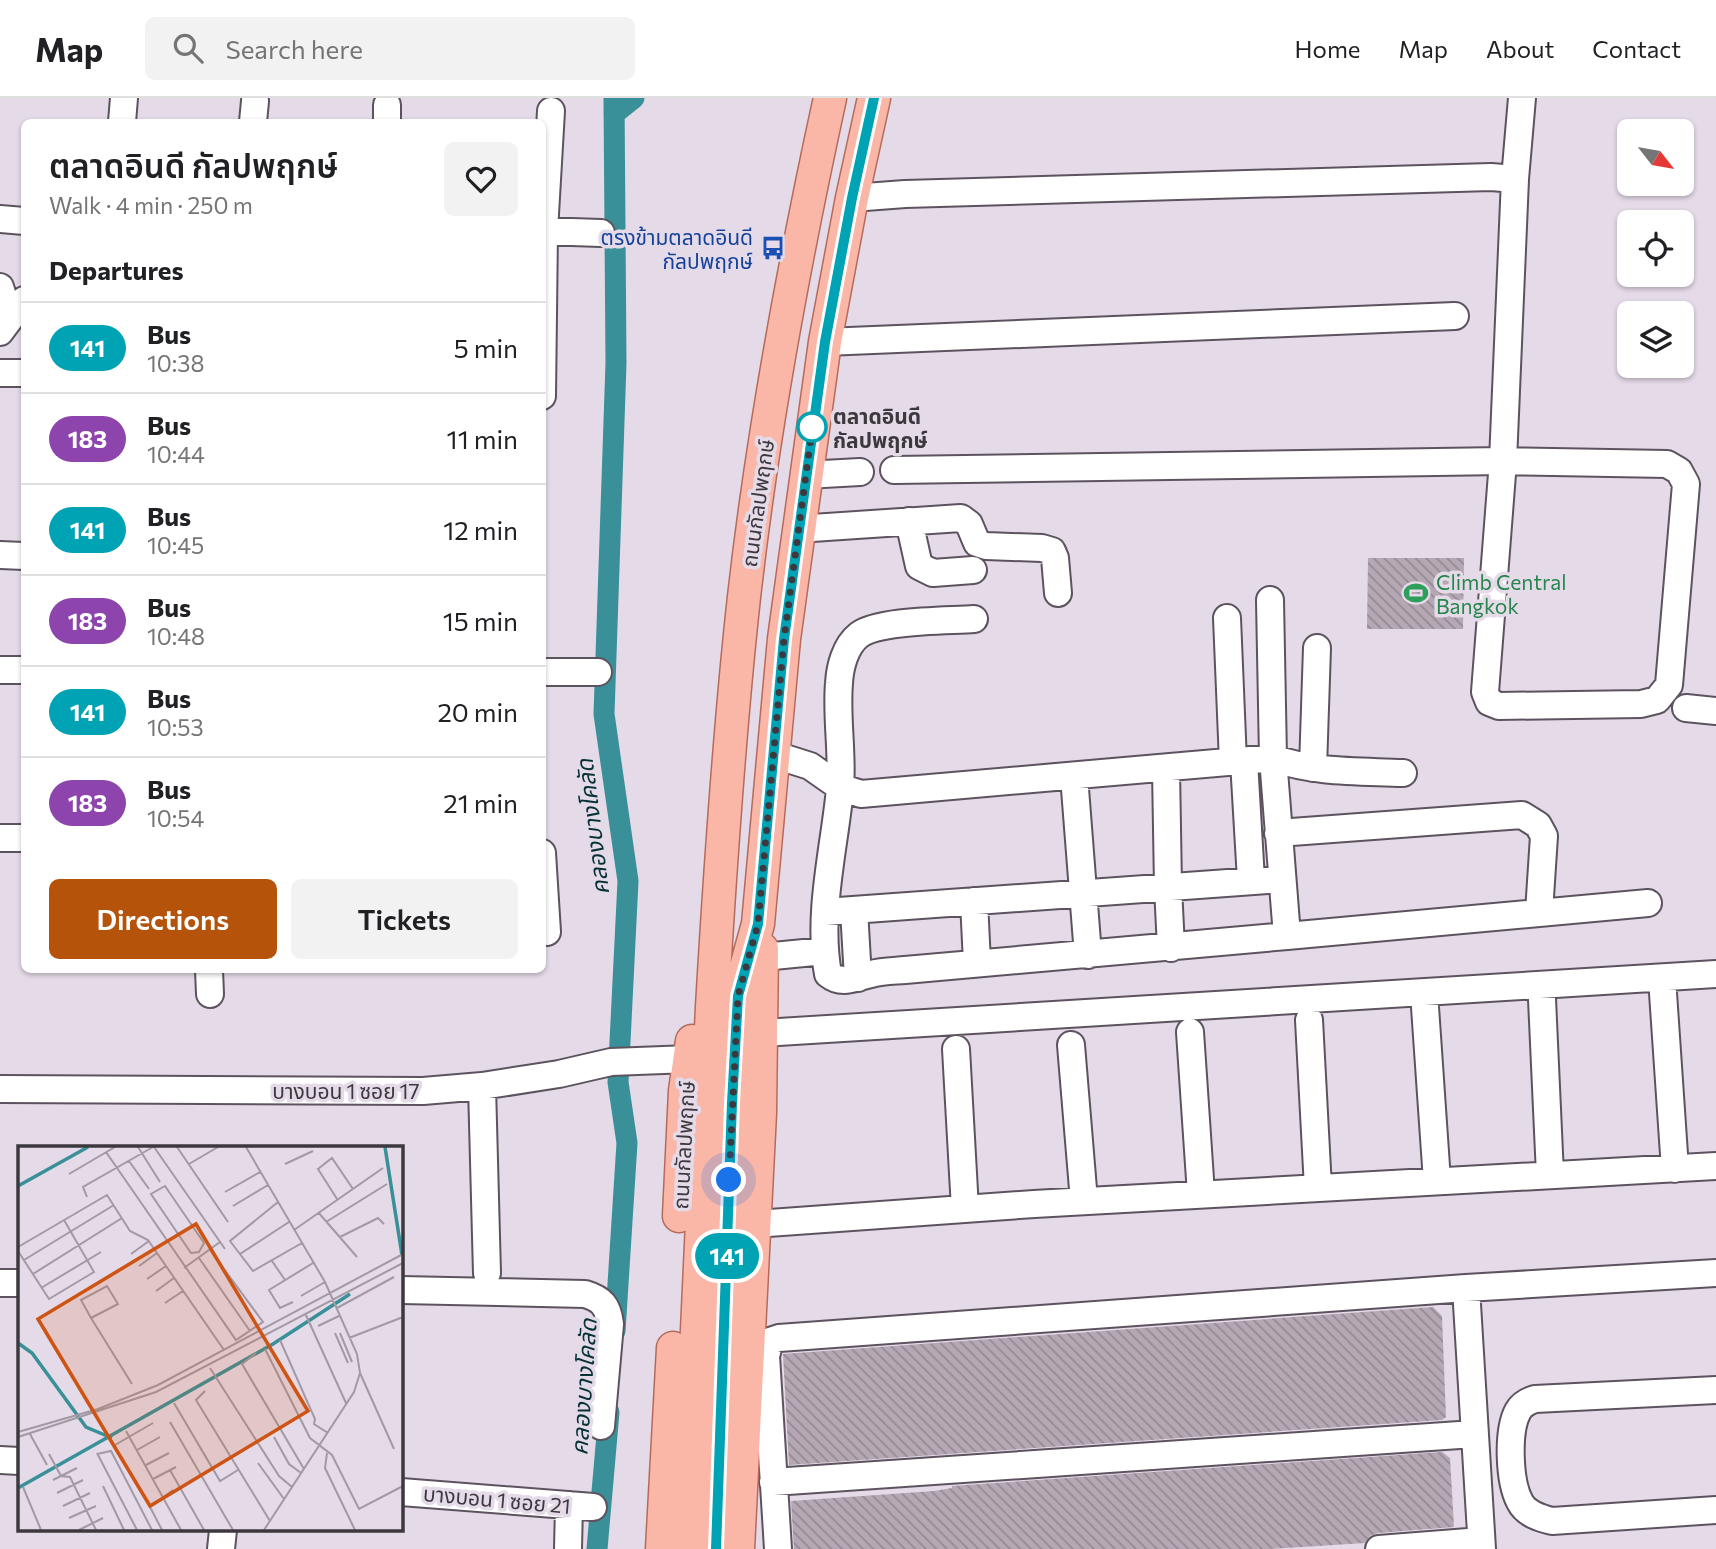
<!DOCTYPE html>
<html lang="en">
<head>
<meta charset="utf-8">
<style>
  :root { --surface:#fff; --page:#f2f2f2; --text:#202124; --muted:#757577; --line:#e0e0e0; --accent:#b45309 }
  body { margin:0; font-family:Commissioner,"Noto Sans Thai",sans-serif; background:var(--page); color:var(--text); height:100vh; display:flex; flex-direction:column; font-size:26px; white-space:nowrap }
  * { box-sizing:border-box; margin:0 }
  p { font-size:23px; color:var(--muted) }
  .icon { flex:none; width:38px; height:38px; fill:none; stroke:currentColor; stroke-width:2; stroke-linecap:round; stroke-linejoin:round }
  .map { position:relative; flex:1; overflow:hidden }
  .side { position:absolute; left:21px; top:21px; width:525px; height:854px; display:flex; flex-direction:column; background:var(--surface); border-radius:10px; box-shadow:0 2px 5px #0004 }
  .side>* { flex:none }
  .badge { padding:0 14px; border-radius:23px; font-size:24px; line-height:46px }
  .needle { width:46px; rotate:121deg }
  .fabs { position:absolute; left:1617px; top:21px; display:grid; gap:14px }
  .fabs a { display:grid; place-items:center; width:77px; height:77px; border-radius:10px; background:var(--surface); box-shadow:0 2px 5px #0004; font-size:35px }
  .you { position:absolute; width:35px; height:35px; margin:-18px; border:5px solid #fff; border-radius:50%; background:#1a73e8; box-shadow:0 0 0 10px #1a73e833 }
  .map>.badge { position:absolute; translate:-50% -50%; box-shadow:0 0 0 4px #fff }
  h2 { padding:0 28px; font-size:26px; line-height:63px }
  .round { display:grid; place-items:center; flex:none; width:74px; height:74px; border-radius:10px; background:var(--page) }
  .headline { display:flex; align-items:center; justify-content:space-between; height:119px; padding:0 28px }
  h1 { font-size:33px; font-weight:600; line-height:52px }
  .button { display:flex; gap:14px; margin-top:auto; padding:14px 28px }
  .button a { flex:1; height:80px; border-radius:10px; background:var(--accent); color:#fff; font-size:28px; font-weight:600; line-height:80px; text-align:center }
  .button a+a { background:var(--page); color:var(--text) }
  ul { padding:0; list-style:none }
  li { display:flex; align-items:center; gap:21px; height:91px; padding:0 28px; border-top:2px solid var(--line) }
  li div { flex:1 }
  li b { display:block; font-size:26px }
  li em { font-style:normal }
  li .badge { min-width:77px; font-weight:700; text-align:center }
  header { display:flex; align-items:center; gap:42px; box-sizing:border-box; height:98px; padding:0 35px; background:var(--surface); border-bottom:2px solid var(--line) }
  header strong { font-size:33px }
  nav { display:flex; gap:38px; margin-inline-start:auto; font-size:24px }
  .search { width:490px; height:63px; background:var(--page); display:flex; align-items:center; gap:18px; box-sizing:border-box; padding:0 24px; border-radius:10px; color:var(--muted); font-size:26px }
  .map>svg:first-child { display:block }
  .lines { fill:none; stroke-linecap:round; stroke-linejoin:round }
  .canal { stroke:#3a9099; stroke-width:21 }
  .building { fill:url(#building-back-hatch) }
  .minor-casing { stroke:#5d535f; stroke-width:30 }
  .major-casing { stroke:#b56b5c; stroke-width:35 }
  .minor { stroke:#fff; stroke-width:26 }
  .major { stroke:#fab6a7; stroke-width:32 }
  .line-casing { stroke:#fff; stroke-width:16 }
  .line { stroke:#00a3b4; stroke-width:10 }
  .walk { stroke:#3d383e; stroke-width:7; stroke-dasharray:0 12.6 }
  .stop-dot { fill:#fff; stroke:#00a3b4; stroke-width:3.5 }
  .labels { text-anchor:middle; dominant-baseline:central; stroke-width:7; stroke-linejoin:round; paint-order:stroke }
  .transit-label { font-size:21px; fill:#164399; stroke:#e5dae8; text-anchor:end }
  .stop-label { font-size:21px; font-weight:bold; fill:#3d383e; stroke:#e5dae8; text-anchor:start }
  .street-label { font-size:21px; fill:#3d383e; stroke:#e5dae8 }
  .leisure-label { font-size:21px; fill:#27864d; stroke:#e5dae8; text-anchor:start }
  .water-label { font-size:23px; font-style:italic; fill:#063136; stroke:#e5dae8 }
  .inset-river { fill:none; stroke:#3a9099; stroke-width:3.5 }
  .inset-road { fill:none; stroke:#a299a4; stroke-width:2 }
  .view { fill:#ce5414; fill-opacity:0.15; stroke:#ce5414; stroke-width:3.5 }
  .inset-edge { fill:none; stroke:#3d383e; stroke-width:3.5 }
</style>
</head>
<body>
<header>
<strong>Map</strong>
<div class="search"><svg class="icon" aria-label="search" viewBox="0 0 24 24"><circle cx="10" cy="10" r="6"/><path d="M15 15l6 6"/></svg>Search here</div>
<nav><a>Home</a><a>Map</a><a>About</a><a>Contact</a></nav>
</header>
<div class="map">
<svg width="1716" height="1451" viewBox="0 0 1716 1451">
  <defs>
    <pattern id="building-back-hatch" width="6" height="6" patternUnits="userSpaceOnUse" patternTransform="scale(1.75)"><rect width="6" height="6" fill="#b5a8b4"/><path d="M-1 5l2 2M0 0l6 6M5-1l2 2" fill="none" stroke="#948a94"/></pattern>
  </defs>
  <rect width="100%" height="100%" fill="#e5dae8"/>
  <g class="lines">
    <path class="canal" d="M614 0 616 265 604 616 628 783 618 984 627 1045 615 1233
      M614 16 634 0
      M597 1451 609 1314"/>
  </g>
  <path class="building" d="M1368 460H1464L1463 531H1367Z
    M1433 1209 1442 1218 1446 1319 1442 1322 789 1367 783 1256Z
    M1442 1354 1450 1360 1454 1429 1378 1435 1370 1438 1365 1445 1269 1451H794L791 1403 934 1393 952 1390V1388Z"/>
  <g class="lines">
    <g class="minor-casing">
      <path id="minor" d="M122 24 124 0
        M253 24 255 3
        M387 24V7
        M1515 81 1522 0
        M852 100 905 96 1491 79 1515 81 1503 363 1485 594 1489 604 1499 608 1641 606 1657 602 1669 587 1686 386 1679 373 1667 366 1503 363 894 372
        M0 121 24 123
        M542 133 601 135
        M0 189 10 220
        M0 234 24 202
        M825 244 1455 218
        M0 275H24
        M542 298 544 133 551 13
        M805 377 860 374
        M909 423 919 468 933 475 973 472
        M797 431 961 420 969 426 977 445 986 448 1042 450 1052 453 1055 460 1058 495
        M0 457 24 458
        M1270 502 1273 660 1287 838 1648 805
        M1227 520 1233 664
        M974 521C947 523 879 522 859 537 845 548 840 569 839 585 836 620 843 656 840 691 834 752 817 816 828 876 843 888 855 879 871 876 882 873 894 873 905 872L1287 838
        M0 572H24
        M542 574H598
        M1686 610 1716 613
        M772 656 810 668 840 689 861 696 1273 660C1314 675 1360 673 1403 675
        M1244 663 1251 782
        M1313 670 1317 550
        M1166 671 1168 789 1171 850
        M1074 678 1088 857
        M1278 735 1522 717 1538 727 1544 738 1539 814
        M0 740H24
        M542 755 547 834
        M974 803 977 865
        M854 812 858 880
        M825 814 1282 781
        M763 859 824 853
        M209 872 210 896
        M1663 895 1675 1071
        M1542 901 1550 1077
        M1425 909 1437 1083
        M1309 922 1318 1090
        M1190 934 1201 1096
        M762 935 1716 876
        M1071 947 1084 1103
        M956 951 965 1111
        M482 988 487 1175
        M0 991 423 993 482 988 559 976 611 964 690 961
        M754 1126 1034 1106 1716 1068
        M0 1185H19
        M1466 1190 1482 1451
        M401 1192 585 1196C602 1201 608 1208 610 1226L601 1328
        M1716 1292 1535 1301C1528 1303 1522 1306 1518 1313 1507 1333 1509 1384 1520 1404 1526 1416 1540 1420 1552 1423L1716 1412
        M0 1362 19 1363
        M773 1384 1474 1336
        M401 1394 593 1409
        M221 1451 223 1432
        M568 1451 569 1407
        M778 1451 766 1258 770 1243 779 1240 1466 1190 1716 1175
        M1379 1451 1481 1443"/>
    </g>
    <g class="major-casing">
      <path id="major" d="M679 1118 685 993 692 943
        M662 1451 673 1250
        M687 1451C694 1270 702 1089 712 909 720 772 729 635 744 499 763 331 794 165 830 0
        M716 1451 732 1005 738 898 758 826 784 541 825 244 852 100 874 0
        M738 1451 760 1015 762 851"/>
    </g>
    <use href="#minor" class="minor"/>
    <use href="#major" class="major"/>
  </g>
  <g class="lines">
    <g class="line-casing">
      <path id="line" d="M716 1451 732 1005 738 898 758 826 784 541 825 244 852 100 874 0"/>
    </g>
    <use href="#line" class="line"/>
    <path class="walk" d="M729 1082 738 898 758 826 784 541 813 324 812 329"/>
  </g>
  <defs>
    <g id="bus-bare" transform="scale(1.89)"><path d="M-5-6H5V4H4V6H2V4H-2V6H-4V4H-5ZM-3.5-4V0h7V-4ZM-3.5 1.2v1.5H-2V1.2ZM2 1.2v1.5H3.5V1.2Z" fill="#1a4fb4" stroke="#e5dae8" stroke-width="2.5" paint-order="stroke"/></g>
    <g id="stadium-bare" transform="scale(1.89)"><path d="M0-5a6.5 5 0 1 0 0 10a6.5 5 0 1 0 0-10ZM-3.5-1.8h7v3.6h-7Z" fill="#2e9e5b" stroke="#e5dae8" stroke-width="2.5" paint-order="stroke"/></g>
  </defs>
  <g fill-rule="evenodd">
    <use href="#bus-bare" x="773" y="150"/>
    <use href="#stadium-bare" x="1416" y="495"/>
  </g>
  <circle class="stop-dot" cx="812" cy="329" r="14"/>
  <g class="labels">
    <g class="transit-label">
      <text x="753" y="138">ตรงข้ามตลาดอินดี<tspan x="753" dy="24">กัลปพฤกษ์</tspan></text>
    </g>
    <g class="stop-label">
      <text x="833" y="317">ตลาดอินดี<tspan x="833" dy="24">กัลปพฤกษ์</tspan></text>
    </g>
    <g class="street-label">
      <text transform="translate(757 405) rotate(-82)">ถนนกัลปพฤกษ์</text>
      <text x="346" y="992">บางบอน 1 ซอย 17</text>
      <text transform="translate(683 1047) rotate(-87)">ถนนกัลปพฤกษ์</text>
      <text transform="translate(497 1401) rotate(5)">บางบอน 1 ซอย 21</text>
    </g>
    <g class="leisure-label">
      <text x="1436" y="483">Climb Central<tspan x="1436" dy="24">Bangkok</tspan></text>
    </g>
    <g class="water-label">
      <text transform="translate(592 729) rotate(-97)">คลองบางโคลัด</text>
      <text transform="translate(583 1289) rotate(-86)">คลองบางโคลัด</text>
    </g>
  </g>
  <g transform="translate(18 1048)">
    <rect width="385" height="385" fill="#e5dae8"/>
    <path class="inset-river" d="M367 1 384 109M0 40 70 1M0 197 14 207 68 281 94 292M0 342 255 198 332 148"/>
    <path class="inset-road" d="M120 1 142 36M136 1 207 103M159 1 210 76M228 1 307 136 339 208 342 227 336 246 246 384M88 6 218 194 245 176 192 104M111 15 131 43M171 18 200 1M267 18 295 5M51 28 97 1M147 40 186 97 181 106 173 107 133 48ZM207 46 242 26M69 51 65 41 135 1M319 53 300 23 314 12 335 43M260 56 212 95 235 125 284 97M215 60 250 39M300 66 339 111M308 76 369 38M276 84 365 22M322 91 360 72 366 78M0 101 89 49 112 85 130 94 206 204M0 105 31 153 76 126 46 74M113 108 131 95M222 108 271 76M181 112 232 185M6 114 96 59M254 115 267 134M121 120 139 107M166 122 202 96M15 128 104 72M129 133 148 120M23 142 83 106M138 145 156 132M283 150 307 136M275 156 262 162 251 144 295 117M147 157 165 145M319 162 376 131M287 167 328 257M73 172 100 158 89 140 63 154 73 172 114 238M300 180 321 170M317 187 330 217M322 187 334 216M331 192 385 171M262 194 297 273 296 278 310 287M247 203 292 292 314 309 341 363 385 340M238 207 224 218 286 323M192 222 261 330 274 341M342 227 376 303M187 245 178 254 252 375M156 257 202 335 220 324M152 276 215 384M108 285 163 384M0 286 80 263 140 239 385 108M12 288 29 319M0 291 138 246 385 117M256 291 271 318 283 327M97 299 135 277M119 304 142 291M79 307 119 384M309 307 307 322 337 384M31 308 43 330 52 331 78 384M79 308 93 305 134 384M240 317 266 353M128 319 151 307M152 324 186 384M135 333 158 321M35 334 59 322M85 340 106 384M5 341 23 384M39 347 65 334M45 360 72 347M51 372 78 360M61 384 85 372M144 384 132 361 155 344"/>
    <path class="view" d="M178 78 290 265 132 360 20 173Z"/>
    <rect width="385" height="385" class="inset-edge"/>
  </g>
</svg>
<div class="fabs">
<a><svg class="needle" viewBox="-14 -14 28 28"><path d="M0-13l5 13h-10z" fill="#e53935"/><path d="M0 13l5-13h-10z" fill="#757577"/></svg></a>
<a><svg class="icon" aria-label="locate" viewBox="0 0 24 24"><circle cx="12" cy="12" r="6"/><path d="M12 2v4M12 18v4M2 12h4M18 12h4"/></svg></a>
<a><svg class="icon" aria-label="layers" viewBox="0 0 24 24"><path d="M12 4l9 5-9 5-9-5zM3 14l9 5 9-5"/></svg></a>
</div>
<div class="you" style="left:729px;top:1082px"></div>
<b class="badge" style="left:727px;top:1158px;background:#00a3b4;color:#fff">141</b>
<section class="side">
<div class="headline"><div><h1>ตลาดอินดี กัลปพฤกษ์</h1><p>Walk · 4 min · 250 m</p></div><a class="round"><svg class="icon" aria-label="heart" viewBox="0 0 24 24"><path d="M12 20l-8-8c-3-5 5-10 8-4 3-6 11-1 8 4z"/></svg></a></div>
<h2>Departures</h2>
<ul>
<li><span class="badge" style="background:#00a3b4;color:#fff">141</span><div><b>Bus</b><p>10:38</p></div><em>5 min</em></li>
<li><span class="badge" style="background:#8e44ad;color:#fff">183</span><div><b>Bus</b><p>10:44</p></div><em>11 min</em></li>
<li><span class="badge" style="background:#00a3b4;color:#fff">141</span><div><b>Bus</b><p>10:45</p></div><em>12 min</em></li>
<li><span class="badge" style="background:#8e44ad;color:#fff">183</span><div><b>Bus</b><p>10:48</p></div><em>15 min</em></li>
<li><span class="badge" style="background:#00a3b4;color:#fff">141</span><div><b>Bus</b><p>10:53</p></div><em>20 min</em></li>
<li><span class="badge" style="background:#8e44ad;color:#fff">183</span><div><b>Bus</b><p>10:54</p></div><em>21 min</em></li>
</ul>
<div class="button"><a>Directions</a><a>Tickets</a></div>
</section>
</div>
</body>
</html>
